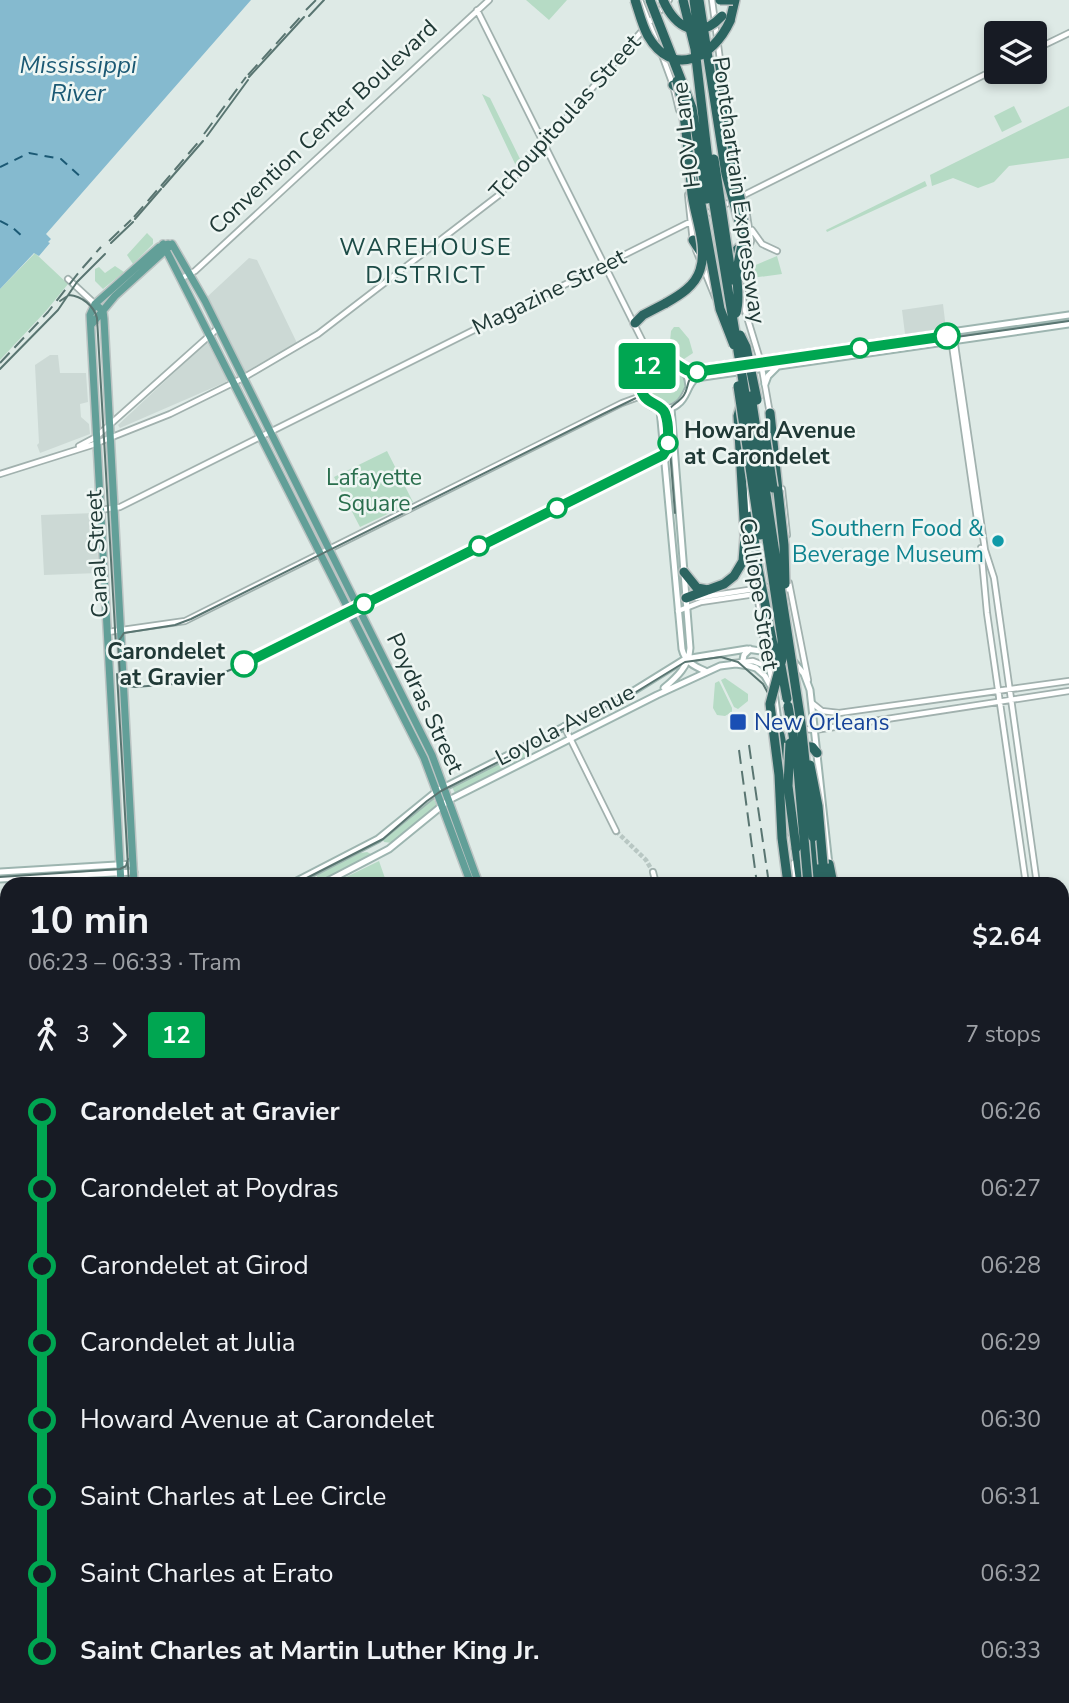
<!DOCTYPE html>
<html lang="en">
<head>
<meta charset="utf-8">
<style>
  :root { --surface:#171b24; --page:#242831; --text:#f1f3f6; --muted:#9ea1a6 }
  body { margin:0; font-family:"Nunito Sans",sans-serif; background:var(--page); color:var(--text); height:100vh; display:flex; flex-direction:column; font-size:26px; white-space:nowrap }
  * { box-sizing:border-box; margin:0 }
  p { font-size:23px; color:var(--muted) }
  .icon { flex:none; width:38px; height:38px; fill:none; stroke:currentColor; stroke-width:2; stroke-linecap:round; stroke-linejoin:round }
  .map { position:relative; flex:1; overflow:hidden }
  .sheet { position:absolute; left:0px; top:877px; width:1069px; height:828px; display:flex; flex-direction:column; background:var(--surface); border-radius:21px 21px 0 0; box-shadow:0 4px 10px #0003 }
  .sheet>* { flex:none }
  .badge { padding:0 14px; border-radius:5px; font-size:24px; line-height:46px }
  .tools { position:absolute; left:984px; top:21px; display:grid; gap:14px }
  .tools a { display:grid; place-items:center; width:63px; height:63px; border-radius:7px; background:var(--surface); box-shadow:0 4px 10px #0003; font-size:35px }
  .map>.badge { position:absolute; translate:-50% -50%; box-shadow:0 0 0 4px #fff }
  .legs { display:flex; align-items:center; gap:10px; height:77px; padding:0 28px; font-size:23px }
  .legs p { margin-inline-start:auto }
  .summary { display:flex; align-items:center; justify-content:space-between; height:119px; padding:0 28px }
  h1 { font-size:38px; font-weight:700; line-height:52px }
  ul { padding:0 28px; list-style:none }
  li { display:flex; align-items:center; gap:24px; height:77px; font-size:26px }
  li i { display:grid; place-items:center; width:10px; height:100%; margin:0 9px; background:currentColor }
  li i::after { content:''; width:18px; height:18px; margin:-9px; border:5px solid; border-radius:50%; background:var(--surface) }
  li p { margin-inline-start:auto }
  li:first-child i { background:linear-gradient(#0000 50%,currentColor 0) }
  li:last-child i { background:linear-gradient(currentColor 50%,#0000 0) }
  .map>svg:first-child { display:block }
  .built { fill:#ccd9d5 }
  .green { fill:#b6dbc5 }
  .water { fill:#85bacf }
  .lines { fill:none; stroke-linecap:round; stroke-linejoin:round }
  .ferry { stroke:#1b5974; stroke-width:2; stroke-dasharray:9 7; stroke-linecap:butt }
  .tertiary-tunnel { stroke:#b8c7c3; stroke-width:4.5; stroke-dasharray:4.5 2; stroke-linecap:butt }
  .tertiary-casing { stroke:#a1b1ae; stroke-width:8 }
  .secondary-casing { stroke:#9db5b0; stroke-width:9 }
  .primary-casing { stroke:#bcc4c3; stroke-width:10 }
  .motorway-casing { stroke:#bcc4c3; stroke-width:12 }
  .tertiary { stroke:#fff; stroke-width:4.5 }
  .secondary { stroke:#fff; stroke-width:5 }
  .primary { stroke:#629f98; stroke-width:7 }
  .motorway { stroke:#2c6561; stroke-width:9 }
  .tram { stroke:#597571; stroke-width:2 }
  .rail { stroke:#597571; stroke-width:2; stroke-dasharray:14 7; stroke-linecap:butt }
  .motorway-bridge-casing { stroke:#bcc4c3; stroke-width:12; stroke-linecap:butt }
  .motorway-bridge { stroke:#2c6561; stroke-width:9 }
  .line-1-casing { stroke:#fff; stroke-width:16 }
  .line-1 { stroke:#00a651; stroke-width:10 }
  .stop-1-dot { fill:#fff; stroke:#00a651; stroke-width:3.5 }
  .culture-dot { fill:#0f9aa8; stroke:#eef6f3; stroke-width:2.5 }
  .transit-dot { fill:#1a4fb4; stroke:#eef6f3; stroke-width:2.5 }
  .labels { text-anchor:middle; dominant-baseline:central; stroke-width:5; stroke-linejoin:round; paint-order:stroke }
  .street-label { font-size:23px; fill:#203936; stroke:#eef6f3 }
  .stop-label { font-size:23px; font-weight:bold; fill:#203936; stroke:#eef6f3; text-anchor:start }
  .park-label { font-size:23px; fill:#2a6f4e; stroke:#eef6f3 }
  .culture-label { font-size:23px; fill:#0d838f; stroke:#eef6f3; text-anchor:end }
  .transit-label { font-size:23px; fill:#164399; stroke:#eef6f3; text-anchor:start }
  .water-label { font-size:24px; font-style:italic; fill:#1b5974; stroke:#eef6f3 }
  .neighbourhood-label { font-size:24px; letter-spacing:2px; fill:#1c4b46; stroke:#eef6f3 }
</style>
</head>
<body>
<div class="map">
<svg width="1069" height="1703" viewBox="0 0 1069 1703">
  <rect width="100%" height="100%" fill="#deeae6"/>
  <path class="built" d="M249 258 257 260 297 343 245 372 207 297Z
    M943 304 946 329 908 335 905 334 902 310Z
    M207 342 227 379 226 382 120 428 118 425Z
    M50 355H58L60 373H86L88 402 80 404 81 417 89 424 90 434 40 453 37 445 39 443 35 365Z
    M95 513 99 573 44 575 41 515Z"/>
  <path class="green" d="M526 0H567L549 20Z
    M482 94 490 98 522 163 517 168Z
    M1014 106 1022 122 1002 132 994 116Z
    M1069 106V158L1009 166 994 182 978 188 953 178 932 186 930 175Z
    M925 181 927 186 827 232 826 230Z
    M147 233 153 239V244L133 264 127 255Z
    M35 253 68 284 46 311 0 360V289Z
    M777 256 782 274 744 279 746 269Z
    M115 266 124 272 103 289 95 281V269L99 267 105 273Z
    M674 327H679L689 339 693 353 684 359 669 352 671 331Z
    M643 383a21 21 0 1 1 42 0a21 21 0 1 1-42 0Z
    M387 451 413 502 360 527 334 477Z
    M725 678 748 694V701L738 709 734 707 721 680Z
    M719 681 732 708V712L725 716 717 715 713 708 715 683Z
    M527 749 530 755 455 793 452 787Z
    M433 798 437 805 392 843 384 842 383 840Z
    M367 852 373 855 314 884 318 874 360 853Z
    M379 861 387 884H334L338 881Z"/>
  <path class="water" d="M0 0H251L46 234 51 239 48 242 50 243 39 256 34 253 0 289Z"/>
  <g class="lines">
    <path class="ferry" d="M0 167 29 153 61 159 84 180
      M0 221 12 227 25 239"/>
    <path class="tertiary-tunnel" d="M616 831 646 860 653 872"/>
    <g class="tertiary-casing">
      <path id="tertiary" d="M640 0 656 40
        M712 0 730 135 738 173
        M477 10 652 360
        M1034 50 1069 33
        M662 55 673 85 679 110
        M688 195 693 242
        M740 197 996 69
        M752 230 762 244 777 251
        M696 250 715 297
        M741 274 751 241 746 209
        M182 278 195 271 489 0
        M68 279 95 304
        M742 287 744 307 761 363 770 414
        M950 331 979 533
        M953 331 985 550 994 578 1037 884
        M79 446 96 437 218 328
        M0 474 92 445 170 414 243 378 318 334 499 195 669 0
        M747 474 751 516
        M782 489 787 535
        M100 510 120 507 732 201
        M749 534 765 650 773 685
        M981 548 987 613 1026 884
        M789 583 808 680
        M696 598 774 586
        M678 611 701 602 789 589
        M108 632 185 621 622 403 641 396
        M733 663 753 661 768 667
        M812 703 822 711 839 713 1069 681
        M792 725 795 728 815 730 1069 691
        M564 726 616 831
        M653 872 656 884
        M0 911H7
        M4 911 7 989
        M1062 1058 1069 1102
        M1062 1137 1069 1187
        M0 1486 7 1485
        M0 1497 7 1496
        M45 1698V1703
        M49 1698V1703"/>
    </g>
    <g class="secondary-casing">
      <path id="secondary" d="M684 367 694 369 1069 315
        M765 384 768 376 777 367
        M689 387C686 341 628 355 639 391 641 398 646 404 653 407 661 410 671 410 678 404 687 398 687 385 696 378L1069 324
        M660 409 682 649C685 662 694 666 705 671
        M793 661 804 674 810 690 829 865
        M742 665 744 655 750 649
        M664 688C677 677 689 666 690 648L671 408
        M784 793 790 832
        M794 863 796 884
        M0 872 133 864
        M0 879 134 872
        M291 884 378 839 437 791 627 695 685 659 747 649 775 653
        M322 884 389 849 449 800 657 695 720 666 736 664 749 666 756 668 765 676 774 692 780 735
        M0 1192 7 1191
        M0 1214 7 1213
        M649 1698 650 1703
        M658 1698 659 1703"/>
    </g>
    <g class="primary-casing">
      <path id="primary" d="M163 244 424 758 471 884
        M172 244 205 301 432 755 479 884
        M95 304 103 311 104 319 134 884
        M91 325 115 296 169 247
        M121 884 90 315 95 304 159 247 168 244
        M1062 1107 1069 1106
        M1062 1126 1069 1125
        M166 1698 167 1703
        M178 1698V1703
        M428 1698 429 1703
        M435 1698 436 1703
        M654 1698 655 1703
        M923 1698 924 1703
        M930 1698V1703
        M938 1698V1703"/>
    </g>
    <g class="motorway-casing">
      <path id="motorway" d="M730 21 735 0
        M719 63 717 71 728 152
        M673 85C694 97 695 164 698 187
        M693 240 700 251 711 260 728 258 742 245
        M635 323 643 315 666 303
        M770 413 778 491
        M773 488 777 516
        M751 516 758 568
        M684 572 697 588 708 590
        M686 598 724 584 734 576 743 561 745 536 738 416 740 409
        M780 735 785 761 793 782 799 826
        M797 746 812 747 817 753
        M813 837 816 884
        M796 848 801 884
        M823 864 824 884
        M829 864 833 884
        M0 1200H7
        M0 1206H7
        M738 1698V1703
        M746 1698V1703
        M756 1698V1703
        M764 1703 766 1698"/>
    </g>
    <use href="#tertiary" class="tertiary"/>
    <use href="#secondary" class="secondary"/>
    <use href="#primary" class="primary"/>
    <use href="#motorway" class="motorway"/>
    <path class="tram" d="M309 16 324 0
      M249 77 304 17
      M207 136 248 80
      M163 187 203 141
      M135 219 161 189
      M111 243 133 222
      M60 301 69 295C82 296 94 306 97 318L116 646
      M0 369 58 310 77 282 105 254
      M642 397 664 411 667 449 660 456 240 666 200 682 135 687 127 686 120 677 118 642 124 633 175 625 191 619 603 414 636 398Z
      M648 400C634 384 643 354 668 360 676 362 681 367 687 372L702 371
      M675 513 667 413C671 404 679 403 684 395 689 387 686 380 695 374L1069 321
      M117 674 129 884
      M0 877 120 869 126 866 128 859
      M295 884 383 839 427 801 441 791 636 692 685 662 721 657 738 662 763 684 769 695
      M170 1698 171 1703"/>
    <path class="rail" d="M306 10 316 0
      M248 75 303 14
      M204 134 246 77
      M161 186 201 139
      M134 217 159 188
      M109 241 131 220
      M0 363 48 312 79 272 101 247
      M749 745 769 884
      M739 750 757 884
      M902 1698 903 1703
      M728 1703 730 1698"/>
    <g class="motorway-bridge-casing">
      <path id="motorway-bridge" d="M635 0C639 12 642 25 648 36 673 79 713 58 730 21
        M650 0 692 108 707 199
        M663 0C675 27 698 42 722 16
        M683 0 695 49 711 186 748 412 782 639V659L770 704 779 775 782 838 788 884
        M694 0 701 55
        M699 0 726 174 739 221
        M720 0H733
        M729 154C734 178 744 203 744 228 744 244 737 260 737 276 737 289 740 300 736 313
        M714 159 732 280
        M698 187 720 309 734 345
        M666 303C680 295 695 286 700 270 708 246 695 218 692 194 688 156 687 119 677 81
        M740 335 746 347 757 400
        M738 386 760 535
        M751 396 801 723 813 837
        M765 434 773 488
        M778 491 784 545 785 584
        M758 568 778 670
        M781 666 787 699
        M788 706 797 758 808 884
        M790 743 788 786 796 848
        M810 765 818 806 823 864"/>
    </g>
    <use href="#motorway-bridge" class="motorway-bridge"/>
  </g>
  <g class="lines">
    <g class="line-1-casing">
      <path id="line-1" d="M244 664 663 455C670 447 669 424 665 413 661 404 649 404 644 396 634 381 644 361 662 359 676 358 682 373 696 372L947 336"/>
    </g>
    <use href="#line-1" class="line-1"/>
  </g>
  <g class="stop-1-dot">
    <circle cx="947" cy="336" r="12"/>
    <circle cx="860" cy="348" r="9"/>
    <circle cx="697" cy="372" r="9"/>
    <circle cx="668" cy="443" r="9"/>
    <circle cx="557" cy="508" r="9"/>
    <circle cx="479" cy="546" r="9"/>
    <circle cx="364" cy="604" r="9"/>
    <circle cx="244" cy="664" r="12"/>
  </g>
  <circle class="culture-dot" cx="998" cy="541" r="7"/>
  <rect class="transit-dot" x="729" y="713" width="18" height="18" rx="3.5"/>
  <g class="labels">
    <g class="street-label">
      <text transform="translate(565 117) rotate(-48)">Tchoupitoulas Street</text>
      <text transform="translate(323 127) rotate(-43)">Convention Center Boulevard</text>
      <text transform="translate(686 135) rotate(-97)">HOV Lane</text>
      <text transform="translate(739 190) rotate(82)">Pontchartrain Expressway</text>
      <text transform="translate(549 292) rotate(-26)">Magazine Street</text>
      <text transform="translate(97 554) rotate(-93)">Canal Street</text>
      <text transform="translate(759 594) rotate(81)">Calliope Street</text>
      <text transform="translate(425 703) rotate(65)">Poydras Street</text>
      <text transform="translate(565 725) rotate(-27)">Loyola Avenue</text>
    </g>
    <g class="stop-label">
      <text x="684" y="430">Howard Avenue<tspan x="684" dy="26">at Carondelet</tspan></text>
      <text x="225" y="651" text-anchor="end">Carondelet<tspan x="225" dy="26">at Gravier</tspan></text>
    </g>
    <g class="park-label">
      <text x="374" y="477">Lafayette<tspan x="374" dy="26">Square</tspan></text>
    </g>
    <g class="culture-label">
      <text x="984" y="528">Southern Food &amp;<tspan x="984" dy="26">Beverage Museum</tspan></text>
    </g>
    <g class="transit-label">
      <text x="754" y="722">New Orleans</text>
    </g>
    <g class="water-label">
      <text x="78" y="65">Mississippi<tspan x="78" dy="28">River</tspan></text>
    </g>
    <g class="neighbourhood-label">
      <text x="426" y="247">WAREHOUSE<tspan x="426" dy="28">DISTRICT</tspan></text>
    </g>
  </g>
</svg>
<div class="tools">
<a><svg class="icon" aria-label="layers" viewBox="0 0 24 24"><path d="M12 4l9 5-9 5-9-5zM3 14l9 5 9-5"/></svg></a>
</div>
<b class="badge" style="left:647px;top:366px;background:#00a651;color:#fff">12</b>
<section class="sheet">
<div class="summary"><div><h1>10 min</h1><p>06:23 – 06:33 · Tram</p></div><b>$2.64</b></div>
<div class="legs"><svg class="icon" aria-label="walk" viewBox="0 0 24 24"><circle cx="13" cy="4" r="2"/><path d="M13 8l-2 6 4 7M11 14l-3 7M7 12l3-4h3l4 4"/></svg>3<svg class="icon" aria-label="forward" viewBox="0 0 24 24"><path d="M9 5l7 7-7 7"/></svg><b class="badge" style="background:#00a651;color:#fff">12</b><p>7 stops</p></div>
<ul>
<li><i style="color:#00a651"></i><b>Carondelet at Gravier</b><p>06:26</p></li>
<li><i style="color:#00a651"></i><span>Carondelet at Poydras</span><p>06:27</p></li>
<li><i style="color:#00a651"></i><span>Carondelet at Girod</span><p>06:28</p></li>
<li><i style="color:#00a651"></i><span>Carondelet at Julia</span><p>06:29</p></li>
<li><i style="color:#00a651"></i><span>Howard Avenue at Carondelet</span><p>06:30</p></li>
<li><i style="color:#00a651"></i><span>Saint Charles at Lee Circle</span><p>06:31</p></li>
<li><i style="color:#00a651"></i><span>Saint Charles at Erato</span><p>06:32</p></li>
<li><i style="color:#00a651"></i><b>Saint Charles at Martin Luther King Jr.</b><p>06:33</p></li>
</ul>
</section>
</div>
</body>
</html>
